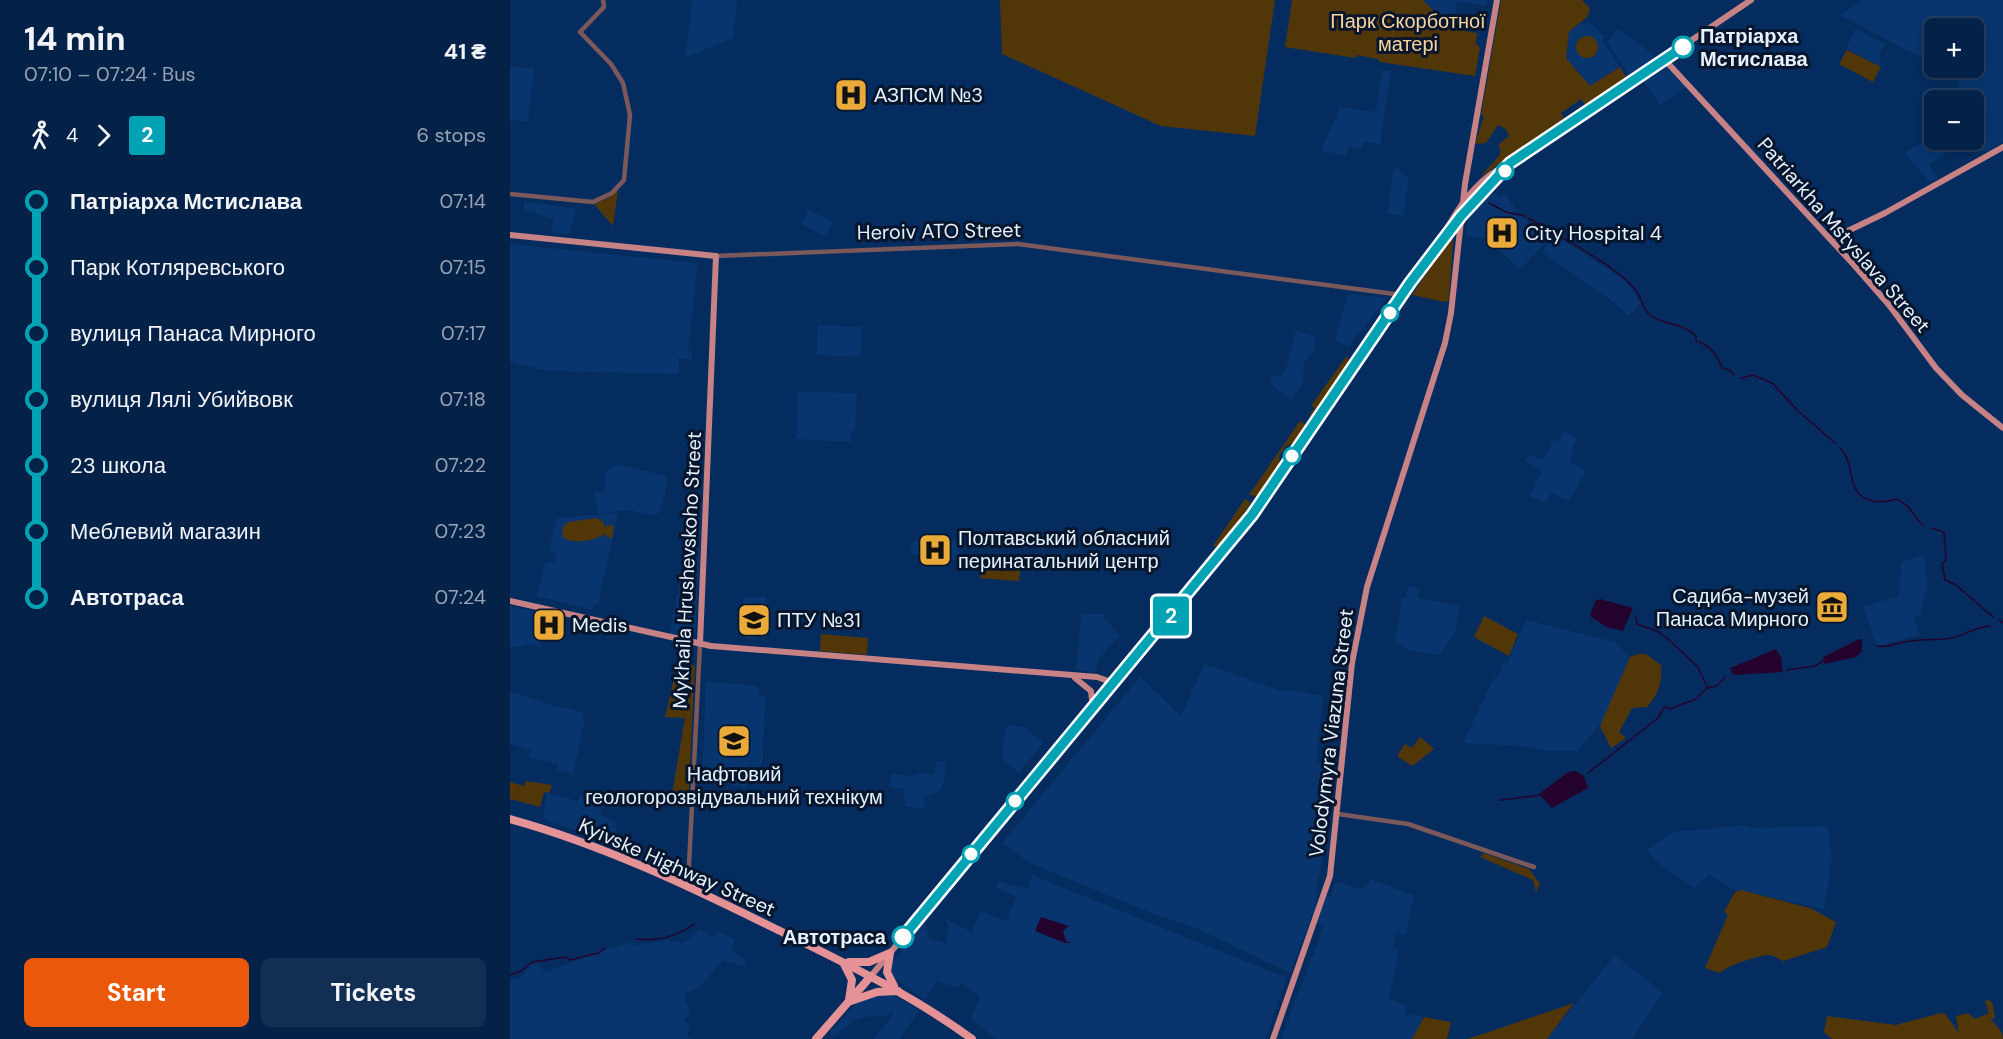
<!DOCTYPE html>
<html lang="en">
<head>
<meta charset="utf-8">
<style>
  :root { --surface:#042147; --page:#122e52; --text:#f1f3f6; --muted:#97a3b4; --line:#253e60; --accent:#ea580c }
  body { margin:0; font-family:"DM Sans",sans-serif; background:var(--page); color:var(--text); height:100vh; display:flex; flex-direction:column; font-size:22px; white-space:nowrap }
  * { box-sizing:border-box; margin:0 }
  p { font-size:20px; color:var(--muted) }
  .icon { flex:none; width:33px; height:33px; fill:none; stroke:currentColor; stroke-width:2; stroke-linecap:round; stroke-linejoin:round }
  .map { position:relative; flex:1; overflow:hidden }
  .sheet { display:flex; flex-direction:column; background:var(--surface); width:510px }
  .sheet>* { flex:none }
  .badge { padding:0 12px; border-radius:4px; font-size:21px; line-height:39px }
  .tools { position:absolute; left:1414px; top:18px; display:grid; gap:12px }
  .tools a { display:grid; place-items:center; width:60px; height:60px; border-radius:9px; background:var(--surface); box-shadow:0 3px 9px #0003,0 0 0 2px var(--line); font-size:30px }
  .map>.badge { position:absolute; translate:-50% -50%; box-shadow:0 0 0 3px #fff }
  .legs { display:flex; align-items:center; gap:9px; height:66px; padding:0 24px; font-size:20px }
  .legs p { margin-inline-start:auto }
  .headline { display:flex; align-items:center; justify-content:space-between; height:102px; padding:0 24px }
  h1 { font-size:33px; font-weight:700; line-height:45px }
  .cta { display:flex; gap:12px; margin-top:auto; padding:12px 24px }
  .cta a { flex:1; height:69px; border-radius:9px; background:var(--accent); color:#fff; font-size:24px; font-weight:700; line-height:69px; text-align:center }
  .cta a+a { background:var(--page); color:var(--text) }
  ul { padding:0 24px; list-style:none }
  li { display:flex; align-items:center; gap:21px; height:66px; font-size:22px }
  li i { display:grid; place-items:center; width:9px; height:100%; margin:0 8px; background:currentColor }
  li i::after { content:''; width:15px; height:15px; margin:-8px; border:4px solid; border-radius:50%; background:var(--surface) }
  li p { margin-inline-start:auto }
  li:first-child i { background:linear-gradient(#0000 50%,currentColor 0) }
  li:last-child i { background:linear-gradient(currentColor 50%,#0000 0) }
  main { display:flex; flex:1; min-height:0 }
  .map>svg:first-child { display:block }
  .built { fill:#08356e }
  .green { fill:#513707 }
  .water { fill:#24022e }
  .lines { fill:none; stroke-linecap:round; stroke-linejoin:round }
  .stream { stroke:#24022e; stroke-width:1.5 }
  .minor { stroke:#7b595a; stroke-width:4.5 }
  .major { stroke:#c68285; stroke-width:6 }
  .highway { stroke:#e49296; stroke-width:8 }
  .line-1-casing { stroke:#fff; stroke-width:14 }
  .line-1 { stroke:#00a3b4; stroke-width:9 }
  .stop-1-dot { fill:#fff; stroke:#00a3b4; stroke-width:3 }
  .labels { text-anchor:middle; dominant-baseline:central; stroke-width:6; stroke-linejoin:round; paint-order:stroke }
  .park-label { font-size:20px; fill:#f9d39b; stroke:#07162d }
  .stop-label { font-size:20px; font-weight:bold; fill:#e7f1fd; stroke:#07162d; text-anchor:start }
  .poi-label { font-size:20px; fill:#e7f1fd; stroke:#07162d; text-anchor:start }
  .street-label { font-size:20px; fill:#e7f1fd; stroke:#07162d }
</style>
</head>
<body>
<main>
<section class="sheet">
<div class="headline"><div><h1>14 min</h1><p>07:10 – 07:24 · Bus</p></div><b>41 ₴</b></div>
<div class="legs"><svg class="icon" aria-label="walk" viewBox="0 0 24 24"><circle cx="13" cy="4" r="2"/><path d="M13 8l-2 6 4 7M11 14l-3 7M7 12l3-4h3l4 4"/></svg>4<svg class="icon" aria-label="forward" viewBox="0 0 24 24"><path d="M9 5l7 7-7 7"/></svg><b class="badge" style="background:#00a3b4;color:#fff">2</b><p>6 stops</p></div>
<ul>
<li><i style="color:#00a3b4"></i><b>Патріарха Мстислава</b><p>07:14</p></li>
<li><i style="color:#00a3b4"></i><span>Парк Котляревського</span><p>07:15</p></li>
<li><i style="color:#00a3b4"></i><span>вулиця Панаса Мирного</span><p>07:17</p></li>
<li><i style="color:#00a3b4"></i><span>вулиця Лялі Убийвовк</span><p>07:18</p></li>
<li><i style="color:#00a3b4"></i><span>23 школа</span><p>07:22</p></li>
<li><i style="color:#00a3b4"></i><span>Меблевий магазин</span><p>07:23</p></li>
<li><i style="color:#00a3b4"></i><b>Автотраса</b><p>07:24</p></li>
</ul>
<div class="cta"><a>Start</a><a>Tickets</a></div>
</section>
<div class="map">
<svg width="1493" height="1039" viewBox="0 0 1493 1039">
  <rect width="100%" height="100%" fill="#052c5f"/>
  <path class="built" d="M182 0H227L223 38 175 58Z
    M914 0H977L976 6 947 1 944 21 933 19Z
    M1353 0H1493V142L1471 154 1464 137V100H1454L1445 75 1430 68H1464V28H1425V65L1330 15Z
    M1072 22 1075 25 1079 22 1095 37 1092 40 1110 67 1080 87 1056 58 1059 32Z
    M1108 29 1144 55 1143 61 1120 77 1097 42Z
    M1346 29 1375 44 1369 54 1371 67 1336 48Z
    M0 66 24 69 18 122 0 120Z
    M1157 67 1176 87 1150 105 1133 81Z
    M872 70 881 71 870 145 854 141 852 149 838 147 836 155 811 151 830 107 866 112Z
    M1425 135V140H1431L1435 145 1437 152 1419 165 1428 178 1420 182 1394 153Z
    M884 165 899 179 893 216 878 214Z
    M985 193 989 198 995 193 1008 213 1027 230 1035 243 1012 268 1008 269 985 245 973 238 956 236 958 219 970 204Z
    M15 201 66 209 60 234 40 233 44 220 14 209Z
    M299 210 323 222 316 237 291 224Z
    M1045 235 1115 280 1130 303 1119 316 1106 304 1032 252Z
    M0 238 1 244 188 263 178 350 182 351V359L169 358V374L37 371 0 362Z
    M838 294 877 298 838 347 825 340Z
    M308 325 352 327 350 357 307 355Z
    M786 330 806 337 804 350 794 363 793 382 782 400 765 388 760 380 761 375 771 376 776 370Z
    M288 392 347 393 345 430H342L341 442 286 439Z
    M1054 431 1067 438 1062 449 1061 462 1076 472 1059 501 1041 493 1036 503 1020 496 1032 470 1015 461 1019 454 1033 460 1044 440 1049 441Z
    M107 464 156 476 157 484 149 513 143 516 120 510 88 514 84 492 95 491 94 474Z
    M182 504 192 505 185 636 181 639 159 634 179 541Z
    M108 513 88 605 83 604 82 610 27 596 35 563 45 562 47 554 39 550 47 518Z
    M413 538 448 540 450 561 400 554 401 542Z
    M1414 554 1417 585 1410 615 1404 619 1409 635 1367 646 1353 607 1389 596 1391 563Z
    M898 586 910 588 908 598 950 606 945 633 930 655 898 650 885 642 892 598H896Z
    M233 597H256L253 627H248L247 639 236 638 234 616H238V609H233Z
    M0 606 37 614 30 647 19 644 0 648Z
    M571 614H594V618L610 635 588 660 586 672 566 670Z
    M1016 620 1105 642 1120 657 1094 720 1067 751H1033L1015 746 953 743 984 678 987 679 993 662 997 663Z
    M694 664 769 690 788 691 810 695 813 699 806 761 827 766 804 910 780 973 686 928 646 915 520 863 492 843 630 677 671 716Z
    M196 681 248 686 249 695 255 696 253 759 249 775 234 788 192 777Z
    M0 692 33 701 32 709 34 704H38L73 712 72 718 75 719 63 774 47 770 48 764 19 758 21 750 0 744Z
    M498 725 515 727 533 743 509 773 492 760 495 728Z
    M427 761 436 762 434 781 429 792 415 796 414 809 395 806 394 789 379 787 381 773 400 776 409 773 424 775Z
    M37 793 68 801 70 795 92 808 91 815 105 822 107 835 104 844 33 819Z
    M1236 825 1243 828 1317 826 1322 856 1314 909 1223 889 1199 874 1184 888 1153 867 1136 850 1164 832Z
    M522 875 777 978 755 1039H486L461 1019 470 997 451 983 448 988 426 981 415 1000 380 975 381 965 415 920 418 938 437 944 438 924 435 919 462 932 471 911 496 921 506 897 486 887 488 881 517 889Z
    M861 879 904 896 896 935 885 933 883 948 889 949 879 999 897 1006 895 1014 913 1017 902 1039H771L814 926 806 923 814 895 821 896 824 884 828 882 850 889 856 887Z
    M189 929 204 937 208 931 225 940 221 950 236 961 233 967 213 960 189 988 177 992 175 1002 181 1011 174 1020 180 1025 177 1035 181 1039H0V979L10 977 24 965H28L36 972 96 949 123 942 124 946 157 940 174 943Z
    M1105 955 1153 993 1122 1039H1037Z
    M371 994 385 996 409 1010 390 1039H364L383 1014 380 1012 378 1016 353 1017 343 1021 321 1039V1031L350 1000Z"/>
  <path class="green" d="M490 0H765L745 136 651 126 492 54Z
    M782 0H913L932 19 931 27 967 33 966 44 970 48 965 76 870 62 868 59 847 55 845 58 775 47Z
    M991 0H1072L1080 8 1078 16 1059 32 1056 58 1080 86 1110 67 1116 77 1075 105 1071 99 1051 113 1054 118 969 178 989 156 991 150 988 145 999 136 996 129 988 125 976 143 965 144 974 116 971 115Z
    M1066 47a11 11 0 1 1 22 0a11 11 0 1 1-22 0Z
    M1337 50 1371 67 1363 82 1329 64Z
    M108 190 103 226 84 204 98 198Z
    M939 239 943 240 939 300 935 302 902 295Z
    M836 357 840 360 802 416 799 415 805 408 801 406Z
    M790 421 796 425 785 442 776 446 769 456 770 464 748 496 739 495Z
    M735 499 741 503 711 547 703 546Z
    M87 518 93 522 96 528 97 525 104 526 102 538 95 536V533C87 541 61 545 53 537L52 528 58 522Z
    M471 568 510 571 509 581 470 578Z
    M974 616 1008 634 999 656 964 637Z
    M311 634 358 638 357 655 310 651Z
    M1128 654H1136L1151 665C1152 683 1149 693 1137 707L1122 708 1109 732 1116 738 1101 748 1090 726 1120 657Z
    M168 661 185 666 178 807 160 806 175 718 155 717Z
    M910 737 924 749 902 766 887 756 895 744 902 748Z
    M16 781 42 785 39 793 34 792 30 807 0 799V782L14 786Z
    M974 853 1019 869 1030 884 1026 892 1023 880 970 857Z
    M1231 890 1300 908 1326 922 1317 947 1273 961C1269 959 1264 955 1259 955 1251 954 1214 967 1210 973L1195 968 1218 915 1214 912 1225 892Z
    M1478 1000 1482 1002 1485 1017 1482 1020 1479 1015C1481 1024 1493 1027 1493 1039H1322L1314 1032 1317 1016 1386 1025 1431 1013 1435 1014 1449 1033 1446 1016 1458 1013 1465 1019 1479 1013 1475 1001Z
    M1064 1003 1037 1039H958Z
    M914 1017 941 1022 937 1039H902Z"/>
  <path class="water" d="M1090 599 1123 608 1113 631 1096 627 1080 616 1085 601Z
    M1349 639 1352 640V651L1346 657 1315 664 1313 657Z
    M1266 649 1271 657 1273 672 1223 675 1220 668Z
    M1066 771 1074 776 1078 788 1042 808 1029 794 1058 772Z
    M531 917 559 926 553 931 556 941 562 943H555L525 931Z"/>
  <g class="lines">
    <path class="stream" d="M979 203 996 212 1015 216
      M1018 218C1048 236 1102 263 1125 289 1131 296 1132 307 1138 313 1151 326 1171 321 1186 336V341C1199 344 1208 356 1212 368L1220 370 1224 375
      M1231 378 1243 375 1262 383 1288 411 1325 443
      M1330 448C1347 464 1334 496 1363 501 1371 502 1379 502 1386 499 1403 506 1401 515 1413 525
      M1421 528 1434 532 1436 560 1432 564 1435 580 1446 585 1483 617
      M1126 617 1127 624 1149 632 1159 640 1187 666 1198 688
      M1489 620 1493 623
      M1367 646C1375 648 1382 645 1389 643 1404 639 1421 640 1435 639 1453 638 1461 627 1480 626
      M1277 670 1305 666 1316 659
      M1078 773 1148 718 1155 706 1159 709 1186 699 1197 688 1207 686 1215 677
      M991 800 1032 795
      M127 939C147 942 168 936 184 924
      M0 975 11 971 22 962 56 957 60 960 89 953 95 948"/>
    <path class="minor" d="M0 194 83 202 102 193 114 180 120 115 113 83 101 64 70 32 94 7 93 0
      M206 256 508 244 892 295
      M828 814 898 824 1024 867
      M178 885 190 644"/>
    <path class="major" d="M1154 59 1344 265 1379 305 1426 368 1452 395 1493 428
      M939 225C954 198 972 176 1000 163L1241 0
      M0 235 206 256 190 644
      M1321 239 1375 213 1493 147
      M0 601 201 646 587 677 604 683
      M565 678 581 691 583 708
      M361 976 710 555 742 515 925 248 951 216 1000 163
      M763 1039 820 876 842 663 857 587 935 343 941 313 955 184 987 0"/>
    <path class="highway" d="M0 819C94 845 181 887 268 930 335 963 402 995 462 1039
      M380 953 377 972 384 986
      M339 962H359L380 953
      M334 964 342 980 339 1000
      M341 1001 367 992 388 991
      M306 1039 361 976"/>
  </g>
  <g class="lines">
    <g class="line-1-casing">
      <path id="line-1" d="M393 937 742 515 900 283 951 216 1000 163 1173 47"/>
    </g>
    <use href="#line-1" class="line-1"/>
  </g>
  <defs>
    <g id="hospital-square" transform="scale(1.725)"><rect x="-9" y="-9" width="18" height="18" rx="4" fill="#eaaa39" stroke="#07162d"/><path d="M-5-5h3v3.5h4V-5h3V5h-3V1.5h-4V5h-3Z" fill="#111"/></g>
    <g id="museum-square" transform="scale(1.725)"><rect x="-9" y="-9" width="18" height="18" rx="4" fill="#eaaa39" stroke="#07162d"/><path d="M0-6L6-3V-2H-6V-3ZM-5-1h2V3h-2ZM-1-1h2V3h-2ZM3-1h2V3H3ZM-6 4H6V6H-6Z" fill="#111"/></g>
    <g id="university-square" transform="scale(1.725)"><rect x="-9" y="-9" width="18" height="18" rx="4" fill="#eaaa39" stroke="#07162d"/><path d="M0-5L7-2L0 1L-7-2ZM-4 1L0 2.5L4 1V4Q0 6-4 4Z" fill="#111"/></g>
  </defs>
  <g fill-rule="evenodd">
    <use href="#hospital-square" x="341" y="95"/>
    <use href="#hospital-square" x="992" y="233"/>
    <use href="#hospital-square" x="425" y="550"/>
    <use href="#museum-square" x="1322" y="607"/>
    <use href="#university-square" x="244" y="620"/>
    <use href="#hospital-square" x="39" y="625"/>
    <use href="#university-square" x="224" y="741"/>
  </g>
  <g class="stop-1-dot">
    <circle cx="1173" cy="47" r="10"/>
    <circle cx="995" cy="171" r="8"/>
    <circle cx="880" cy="313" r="8"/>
    <circle cx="782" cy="456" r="8"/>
    <circle cx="505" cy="801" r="8"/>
    <circle cx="461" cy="854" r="8"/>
    <circle cx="393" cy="937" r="10"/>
  </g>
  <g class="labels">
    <g class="park-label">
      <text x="898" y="21">Парк Скорботної<tspan x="898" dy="23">матері</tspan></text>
    </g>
    <g class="stop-label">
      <text x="1190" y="36">Патріарха<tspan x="1190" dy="23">Мстислава</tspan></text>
      <text x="376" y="937" text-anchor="end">Автотраса</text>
    </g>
    <g class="poi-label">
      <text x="364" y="95">АЗПСМ №3</text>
      <text x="1015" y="233">City Hospital 4</text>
      <text x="448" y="538">Полтавський обласний<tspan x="448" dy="23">перинатальний центр</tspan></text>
      <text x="1299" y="596" text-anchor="end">Садиба-музей<tspan x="1299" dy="23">Панаса Мирного</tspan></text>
      <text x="267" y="620">ПТУ №31</text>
      <text x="62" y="625">Medis</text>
      <text x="224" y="774" text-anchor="middle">Нафтовий<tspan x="224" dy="23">геологорозвідувальний технікум</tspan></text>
    </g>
    <g class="street-label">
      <text transform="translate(429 231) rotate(-1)">Heroiv ATO Street</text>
      <text transform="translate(1334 235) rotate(49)">Patriarkha Mstyslava Street</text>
      <text transform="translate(177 570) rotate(-87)">Mykhaila Hrushevskoho Street</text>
      <text transform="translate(821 733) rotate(-83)">Volodymyra Viazuna Street</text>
      <text transform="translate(167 867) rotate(24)">Kyivske Highway Street</text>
    </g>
  </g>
</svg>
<div class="tools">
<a>+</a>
<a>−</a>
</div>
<b class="badge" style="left:661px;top:616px;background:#00a3b4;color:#fff">2</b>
</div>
</main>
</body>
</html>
